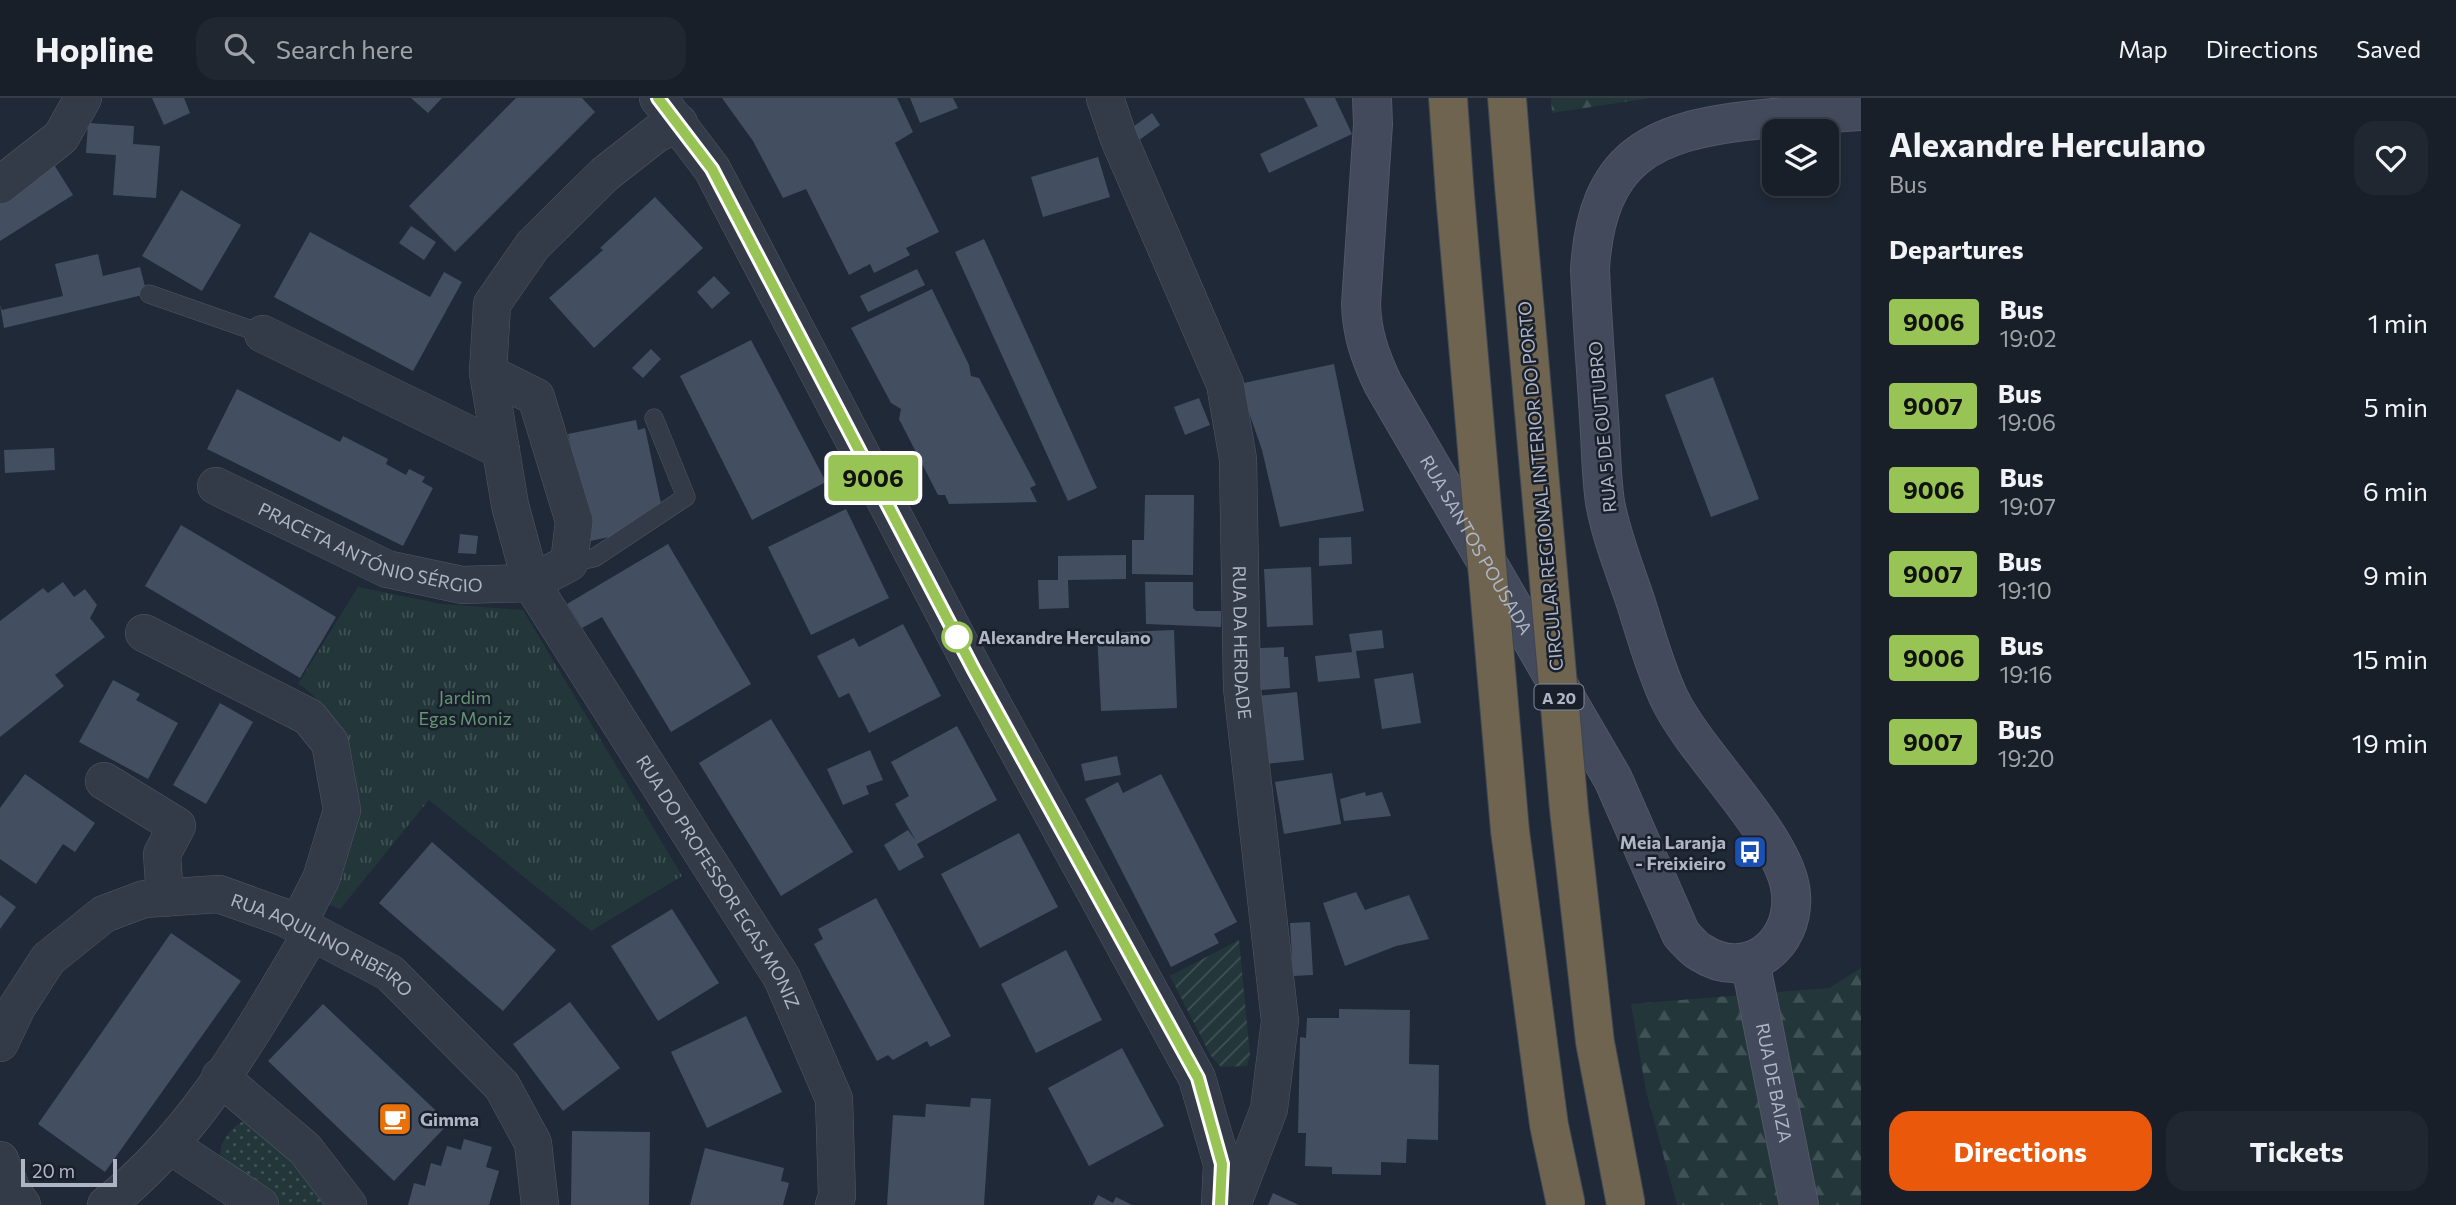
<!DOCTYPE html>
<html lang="en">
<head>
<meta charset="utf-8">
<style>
  :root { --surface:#181f29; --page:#212731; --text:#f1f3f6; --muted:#9fa2a8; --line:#363d46; --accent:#ea580c }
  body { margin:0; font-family:Commissioner,sans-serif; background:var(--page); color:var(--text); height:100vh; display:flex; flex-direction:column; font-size:26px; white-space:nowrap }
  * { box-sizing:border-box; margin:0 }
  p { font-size:23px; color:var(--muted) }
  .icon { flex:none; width:38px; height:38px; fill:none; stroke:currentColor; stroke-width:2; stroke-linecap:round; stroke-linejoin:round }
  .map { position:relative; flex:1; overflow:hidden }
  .side { display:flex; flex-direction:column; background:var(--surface); width:595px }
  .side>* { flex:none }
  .badge { padding:0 14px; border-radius:5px; font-size:24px; line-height:46px }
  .fabs { position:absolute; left:1762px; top:21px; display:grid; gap:14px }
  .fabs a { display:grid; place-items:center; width:77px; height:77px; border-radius:14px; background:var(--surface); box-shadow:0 4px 10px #0003,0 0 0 2px var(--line); font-size:35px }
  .scale { position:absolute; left:21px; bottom:18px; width:96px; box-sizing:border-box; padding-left:7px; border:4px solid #aeb5c5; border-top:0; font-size:19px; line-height:24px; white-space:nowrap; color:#aeb5c5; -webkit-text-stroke:5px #19202c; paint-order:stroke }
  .map>.badge { position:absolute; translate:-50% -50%; box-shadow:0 0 0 4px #fff }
  h2 { padding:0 28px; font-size:26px; line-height:63px }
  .round { display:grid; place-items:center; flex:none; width:74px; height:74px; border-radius:21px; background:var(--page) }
  .headline { display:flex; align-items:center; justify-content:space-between; height:119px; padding:0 28px }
  h1 { font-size:33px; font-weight:700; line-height:52px }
  .button { display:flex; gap:14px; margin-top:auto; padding:14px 28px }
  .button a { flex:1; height:80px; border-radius:21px; background:var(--accent); color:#fff; font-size:28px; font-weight:700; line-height:80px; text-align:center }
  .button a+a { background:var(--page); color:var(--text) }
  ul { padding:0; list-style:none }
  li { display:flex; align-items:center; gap:21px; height:84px; padding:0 28px }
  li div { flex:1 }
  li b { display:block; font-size:26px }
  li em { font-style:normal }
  li .badge { min-width:77px; font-weight:700; text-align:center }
  header { display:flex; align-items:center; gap:42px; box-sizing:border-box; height:98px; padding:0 35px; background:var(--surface); border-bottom:2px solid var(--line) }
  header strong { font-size:33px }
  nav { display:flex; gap:38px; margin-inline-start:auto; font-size:24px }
  .search { width:490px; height:63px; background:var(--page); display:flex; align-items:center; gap:18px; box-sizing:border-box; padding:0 24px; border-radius:21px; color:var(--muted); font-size:26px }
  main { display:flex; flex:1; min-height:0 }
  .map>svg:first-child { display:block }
  .grass { fill:url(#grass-dots) }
  .forest { fill:url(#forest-firs) }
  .park { fill:url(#park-tufts) }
  .garden { fill:url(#garden-furrows) }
  .building { fill:#434e60 }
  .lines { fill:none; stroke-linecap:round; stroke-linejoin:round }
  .lane-casing { stroke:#515866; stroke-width:19 }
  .street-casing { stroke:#515866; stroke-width:38 }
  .secondary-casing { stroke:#515866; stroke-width:40 }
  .highway-casing { stroke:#3e4552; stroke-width:40 }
  .lane { stroke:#343b48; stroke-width:18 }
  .street { stroke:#343b48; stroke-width:37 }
  .secondary { stroke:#424a5b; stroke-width:38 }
  .highway { stroke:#6e6450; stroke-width:38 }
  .highway-bridge-casing { stroke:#3e4552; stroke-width:40; stroke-linecap:butt }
  .highway-bridge { stroke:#6e6450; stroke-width:38 }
  .line-casing { stroke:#fff; stroke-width:16 }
  .line { stroke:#98c455; stroke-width:10 }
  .stop-dot { fill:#fff; stroke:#98c455; stroke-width:3.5 }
  .labels { text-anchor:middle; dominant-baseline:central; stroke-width:5; stroke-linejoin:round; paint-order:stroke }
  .shield { fill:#19202c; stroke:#818897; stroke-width:2 }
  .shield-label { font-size:16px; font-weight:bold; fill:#aeb5c5 }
  .street-label { font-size:18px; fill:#aeb5c5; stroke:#19202c }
  .stop-label { font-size:18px; font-weight:bold; fill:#aeb5c5; stroke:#19202c; text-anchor:start }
  .park-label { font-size:18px; fill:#659573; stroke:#19202c }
  .poi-label { font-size:18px; font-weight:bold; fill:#aeb5c5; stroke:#19202c; text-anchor:end }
</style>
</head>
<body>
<header>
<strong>Hopline</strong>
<div class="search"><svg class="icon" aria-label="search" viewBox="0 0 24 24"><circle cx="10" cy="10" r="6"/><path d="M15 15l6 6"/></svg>Search here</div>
<nav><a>Map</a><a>Directions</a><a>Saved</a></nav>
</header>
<main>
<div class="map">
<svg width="1861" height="1107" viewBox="0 0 1861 1107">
  <defs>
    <pattern id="grass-dots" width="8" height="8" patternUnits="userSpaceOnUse" patternTransform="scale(1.75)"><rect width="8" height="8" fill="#23373a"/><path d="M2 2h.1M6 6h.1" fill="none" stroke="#405255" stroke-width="1.8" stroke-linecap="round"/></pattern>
    <pattern id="forest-firs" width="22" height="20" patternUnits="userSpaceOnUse" patternTransform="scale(1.75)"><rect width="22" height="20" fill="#23373a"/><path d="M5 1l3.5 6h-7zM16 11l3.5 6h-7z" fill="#405255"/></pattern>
    <pattern id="park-tufts" width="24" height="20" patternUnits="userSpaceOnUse" patternTransform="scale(1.75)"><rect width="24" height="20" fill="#23373a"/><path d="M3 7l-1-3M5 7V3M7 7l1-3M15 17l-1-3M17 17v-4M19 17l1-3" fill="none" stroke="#405255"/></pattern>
    <pattern id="garden-furrows" width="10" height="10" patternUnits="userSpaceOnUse" patternTransform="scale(1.75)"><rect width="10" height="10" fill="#23373a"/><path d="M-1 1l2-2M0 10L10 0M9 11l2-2" fill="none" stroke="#405255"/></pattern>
  </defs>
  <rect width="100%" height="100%" fill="#202937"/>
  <path class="grass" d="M244 1023H252L329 1097 331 1107H280L221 1061C217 1046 231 1029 244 1023Z"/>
  <path class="forest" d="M1551 0H1650L1552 15Z
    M1861 870V1107H1677L1646 993 1631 906 1829 890Z"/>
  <path class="park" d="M358 489 441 506 523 512 682 778 591 833 429 702 340 811 325 805C345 741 379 681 332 621 323 608 313 594 298 586Z"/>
  <path class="garden" d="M1239 842 1250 957 1247 968 1221 969 1211 958 1170 878Z"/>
  <path class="building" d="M152 0H184L190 15 164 27Z
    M411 0H442L428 15Z
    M516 0H582L595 14 455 154 409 108Z
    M722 0H897L913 34 895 45 939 134 906 150 910 157 874 175 870 166 849 177 806 91 783 100 753 43Z
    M910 0H953L958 10 920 25Z
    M1304 0H1335L1352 36 1269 75 1260 56 1318 28Z
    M1152 15 1160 27 1131 48 1126 34Z
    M88 25 134 28 133 46 160 48 156 100 113 97 116 57 86 55Z
    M1098 59 1110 99 1043 119 1031 79Z
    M53 65 73 97 0 143V99Z
    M181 92 241 127 202 193 142 158Z
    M655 99 703 150 594 250 549 200 603 152 600 150Z
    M411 128 436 144 424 162 399 145Z
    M310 134 430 199 444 174 462 184 413 273 274 199Z
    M984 141 1097 390 1068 403 955 154Z
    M98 156 103 178 140 169 147 196 4 230 0 207 2 212 63 198 55 166Z
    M917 171 925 187 868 214 860 198Z
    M714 178 730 195 712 211 697 194Z
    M932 191 969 267 971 278 979 280 1036 387 1030 390 1037 404 949 406 945 397H938L899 321 901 311 891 305 851 230Z
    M751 242 826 384 752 422 680 278Z
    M651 251 661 261 643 280 632 270Z
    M1334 266 1364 413 1280 429 1262 352 1239 286Z
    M1713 279 1759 401 1711 419 1665 297Z
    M237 291 340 344 343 338 388 361 386 366 406 377 409 371 425 379 422 384 433 390 403 448 207 351Z
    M1199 300 1210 327 1185 337 1174 309Z
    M636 322 638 332 645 330 663 415 636 421 638 433 590 443 568 336Z
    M54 350 55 372 5 375 4 352Z
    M1145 397H1194L1193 477 1132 476V442H1144Z
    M846 411 889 500 811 537 768 449Z
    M181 427 336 519 300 580 145 488Z
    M460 436 478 438 476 456 458 455Z
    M1351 439 1352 466 1319 468V440Z
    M668 446 751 586 671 634 602 519 582 530 567 506Z
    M1126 457V481L1068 482 1069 510 1039 511 1038 482H1058V458Z
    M1311 469 1313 527 1267 529 1264 471Z
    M63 484 74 499 85 491 97 507 90 520 105 539 55 577 64 588 0 639V523L43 490 48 495Z
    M1145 484H1193V510L1196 513H1221V529L1146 526Z
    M903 526 941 598 869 635 849 595 839 600 817 558 854 540 859 549Z
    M1174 532 1177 610 1101 613 1097 535Z
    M1382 532 1384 550 1356 553 1360 580 1318 584 1315 558 1352 554 1349 536Z
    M1284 549V559H1288L1290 590 1245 593 1243 551Z
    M1413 575 1421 625 1382 631 1374 581Z
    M113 582 140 596 136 602 178 625 148 681 79 644Z
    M1297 594 1304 662 1265 666 1257 598Z
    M220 605 253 624 206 706 173 687Z
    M771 621 853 754 781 798 699 665Z
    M957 628 997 702 917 746 924 759 899 773 884 747 908 732 916 743 895 706 909 698 891 664Z
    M870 652 883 682 866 688 869 696 843 707 827 671Z
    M1117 658 1121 677 1085 683 1081 666Z
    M1332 675 1341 726 1284 736 1275 684Z
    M25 676 95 725 75 754 63 746 36 786 0 761V710Z
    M1161 676 1237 824 1214 836 1219 845 1171 869 1085 701 1118 684 1123 695Z
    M1365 694 1366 698 1382 694 1391 718 1344 723 1340 701Z
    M1019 735 1058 809 980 850 941 776Z
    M432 744 556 852 503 913 379 805Z
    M1356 794 1365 812 1409 797 1429 841 1396 848 1345 868 1323 805Z
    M0 797 16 809 0 831Z
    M876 800 951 938 930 949 927 943 893 962 888 957 877 963 814 846 823 841 818 831Z
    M672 811 719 885 658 923 611 848Z
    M1310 824 1313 877 1293 878 1290 825Z
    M171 835 241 883 105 1074 38 1026Z
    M1066 852 1102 922 1036 955 1001 886Z
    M570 904 620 970 563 1013 513 946Z
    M323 906 449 1025 394 1083 268 963Z
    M1339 911 1410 912 1409 966 1439 967 1438 1042 1407 1041 1406 1065 1381 1064V1077L1332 1076V1069L1305 1068 1306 1035H1298L1300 939 1306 940 1307 920H1339Z
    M746 918 782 994 707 1030 671 954Z
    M1122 950 1164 1028 1089 1068 1048 990Z
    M971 1000 991 1001 984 1107H887L893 1017 925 1019 926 1006 970 1009Z
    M572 1033 650 1034 649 1107H571Z
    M464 1041 492 1049 486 1069 499 1073 489 1107H408L414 1085 425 1088 431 1065 441 1068 447 1048 461 1052Z
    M705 1050 784 1070 781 1083 789 1085 783 1107H690Z
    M1273 1095 1299 1107H1268Z
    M1098 1097 1113 1105 1116 1099 1132 1107H1093Z"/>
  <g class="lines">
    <g class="lane-casing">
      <path id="lane" d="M149 196 263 236
        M569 465 594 460 686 399 654 320"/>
    </g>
    <g class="street-casing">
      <g id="street">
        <path d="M658 0 712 71 974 572 1197 980 1222 1066 1220 1107"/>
        <path id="s1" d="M1105 0 1119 41 1225 286 1238 361 1242 590 1280 923 1269 1011 1232 1107"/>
        <path id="s2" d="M679 25 656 36 605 76 533 147 492 206 488 275 510 407 531 485 782 880 834 1001 837 1098 834 1107"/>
        <path d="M0 87 61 39 83 0"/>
        <path d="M263 236 501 352"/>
        <path id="s3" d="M216 388 387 471 462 487 531 485 569 465 574 423 536 299 488 275"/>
        <path d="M144 535 309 619 330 645 342 712 321 781 298 826"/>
        <path d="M104 683 177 728 162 756 165 800"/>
        <path id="s4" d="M0 945 17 909 48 861 104 816 144 801 219 796 283 819 390 875 502 988 533 1045 540 1107"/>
        <path d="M220 979 305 1051 348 1107"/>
        <path d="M171 1048 260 1107"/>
        <path d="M0 1062 13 1095 22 1107"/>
        <path d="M106 1107C197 1036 254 931 312 834"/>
      </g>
    </g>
    <g class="secondary-casing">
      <g id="secondary">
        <path id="s5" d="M1372 0 1373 26 1361 206C1362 236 1370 259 1383 286L1613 681 1681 836C1687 842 1693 850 1700 854 1747 885 1795 848 1791 796 1787 740 1696 657 1669 600 1655 570 1646 537 1636 505 1625 472 1611 438 1605 404 1601 376 1601 347 1599 319 1596 270 1592 221 1590 171 1597 59 1651 33 1754 22 1790 18 1825 15 1861 13"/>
        <path id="s6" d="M1750 863 1799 1107"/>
      </g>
    </g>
    <g class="highway-casing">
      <path id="highway" d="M1448 0 1455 97
        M1507 0 1514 88"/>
    </g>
    <use href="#lane" class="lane"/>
    <use href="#street" class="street"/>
    <use href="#secondary" class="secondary"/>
    <use href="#highway" class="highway"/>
    <g class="highway-bridge-casing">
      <path id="highway-bridge" d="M1514 88 1569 712 1595 944 1626 1107
        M1455 97 1510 733 1549 1027 1566 1107"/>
    </g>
    <use href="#highway-bridge" class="highway-bridge"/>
  </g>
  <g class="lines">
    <g class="line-casing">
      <path id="line" d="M658 0 712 71 974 572 1198 980 1222 1066 1220 1107"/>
    </g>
    <use href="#line" class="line"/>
  </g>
  <defs>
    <g id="bus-square" transform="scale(1.75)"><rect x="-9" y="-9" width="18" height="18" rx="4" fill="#1a4fb4" stroke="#19202c"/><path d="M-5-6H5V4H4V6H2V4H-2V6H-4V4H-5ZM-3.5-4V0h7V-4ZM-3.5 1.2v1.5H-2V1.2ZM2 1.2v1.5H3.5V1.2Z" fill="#fff"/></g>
    <g id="cafe-square" transform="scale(1.75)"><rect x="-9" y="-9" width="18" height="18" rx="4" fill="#e8710a" stroke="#19202c"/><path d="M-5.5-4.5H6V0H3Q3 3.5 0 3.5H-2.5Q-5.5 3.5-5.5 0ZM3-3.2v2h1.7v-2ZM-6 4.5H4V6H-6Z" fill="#fff"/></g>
  </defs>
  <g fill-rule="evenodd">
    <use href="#bus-square" x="1750" y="754"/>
    <use href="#cafe-square" x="395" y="1021"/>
  </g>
  <circle class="stop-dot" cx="957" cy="539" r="14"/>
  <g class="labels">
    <rect class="shield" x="1534.5" y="586.5" width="49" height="25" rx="5"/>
    <g class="shield-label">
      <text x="1559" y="599">A 20</text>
    </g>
    <g class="street-label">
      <text transform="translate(1602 329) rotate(-95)">RUA 5 DE OUTUBRO</text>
      <text transform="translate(1540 388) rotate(-95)">CIRCULAR REGIONAL INTERIOR DO PORTO</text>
      <text stroke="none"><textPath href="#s3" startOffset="168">PRACETA ANTÓNIO SÉRGIO</textPath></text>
      <text stroke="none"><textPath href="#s5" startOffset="476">RUA SANTOS POUSADA</textPath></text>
      <text stroke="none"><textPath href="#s1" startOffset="570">RUA DA HERDADE</textPath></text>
      <text stroke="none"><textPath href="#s2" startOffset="900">RUA DO PROFESSOR EGAS MONIZ</textPath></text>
      <text stroke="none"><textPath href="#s4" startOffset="402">RUA AQUILINO RIBEIRO</textPath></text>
      <text stroke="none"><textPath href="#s6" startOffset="124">RUA DE BAIZA</textPath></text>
    </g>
    <g class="stop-label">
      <text x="978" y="539">Alexandre Herculano</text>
    </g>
    <g class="park-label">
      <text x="465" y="599">Jardim<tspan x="465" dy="21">Egas Moniz</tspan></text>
    </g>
    <g class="poi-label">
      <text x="1726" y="744">Meia Laranja<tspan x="1726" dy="21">- Freixieiro</tspan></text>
      <text x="420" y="1021" text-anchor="start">Gimma</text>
    </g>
  </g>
</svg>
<div class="fabs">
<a><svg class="icon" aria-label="layers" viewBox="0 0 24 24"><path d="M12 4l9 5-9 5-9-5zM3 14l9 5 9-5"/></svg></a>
</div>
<div class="scale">20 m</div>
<b class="badge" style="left:873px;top:380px;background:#98c455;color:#111">9006</b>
</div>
<section class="side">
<div class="headline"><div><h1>Alexandre Herculano</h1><p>Bus</p></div><a class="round"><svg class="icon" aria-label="heart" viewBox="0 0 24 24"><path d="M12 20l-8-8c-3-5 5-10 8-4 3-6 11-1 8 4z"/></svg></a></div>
<h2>Departures</h2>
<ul>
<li><span class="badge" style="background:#98c455;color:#111">9006</span><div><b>Bus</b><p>19:02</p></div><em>1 min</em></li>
<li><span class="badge" style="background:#98c455;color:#111">9007</span><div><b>Bus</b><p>19:06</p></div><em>5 min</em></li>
<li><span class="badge" style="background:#98c455;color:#111">9006</span><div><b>Bus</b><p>19:07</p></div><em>6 min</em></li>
<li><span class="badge" style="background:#98c455;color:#111">9007</span><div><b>Bus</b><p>19:10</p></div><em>9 min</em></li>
<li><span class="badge" style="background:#98c455;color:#111">9006</span><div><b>Bus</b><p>19:16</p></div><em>15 min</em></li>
<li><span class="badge" style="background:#98c455;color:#111">9007</span><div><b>Bus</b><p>19:20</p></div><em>19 min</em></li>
</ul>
<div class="button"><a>Directions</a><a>Tickets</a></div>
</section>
</main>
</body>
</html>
